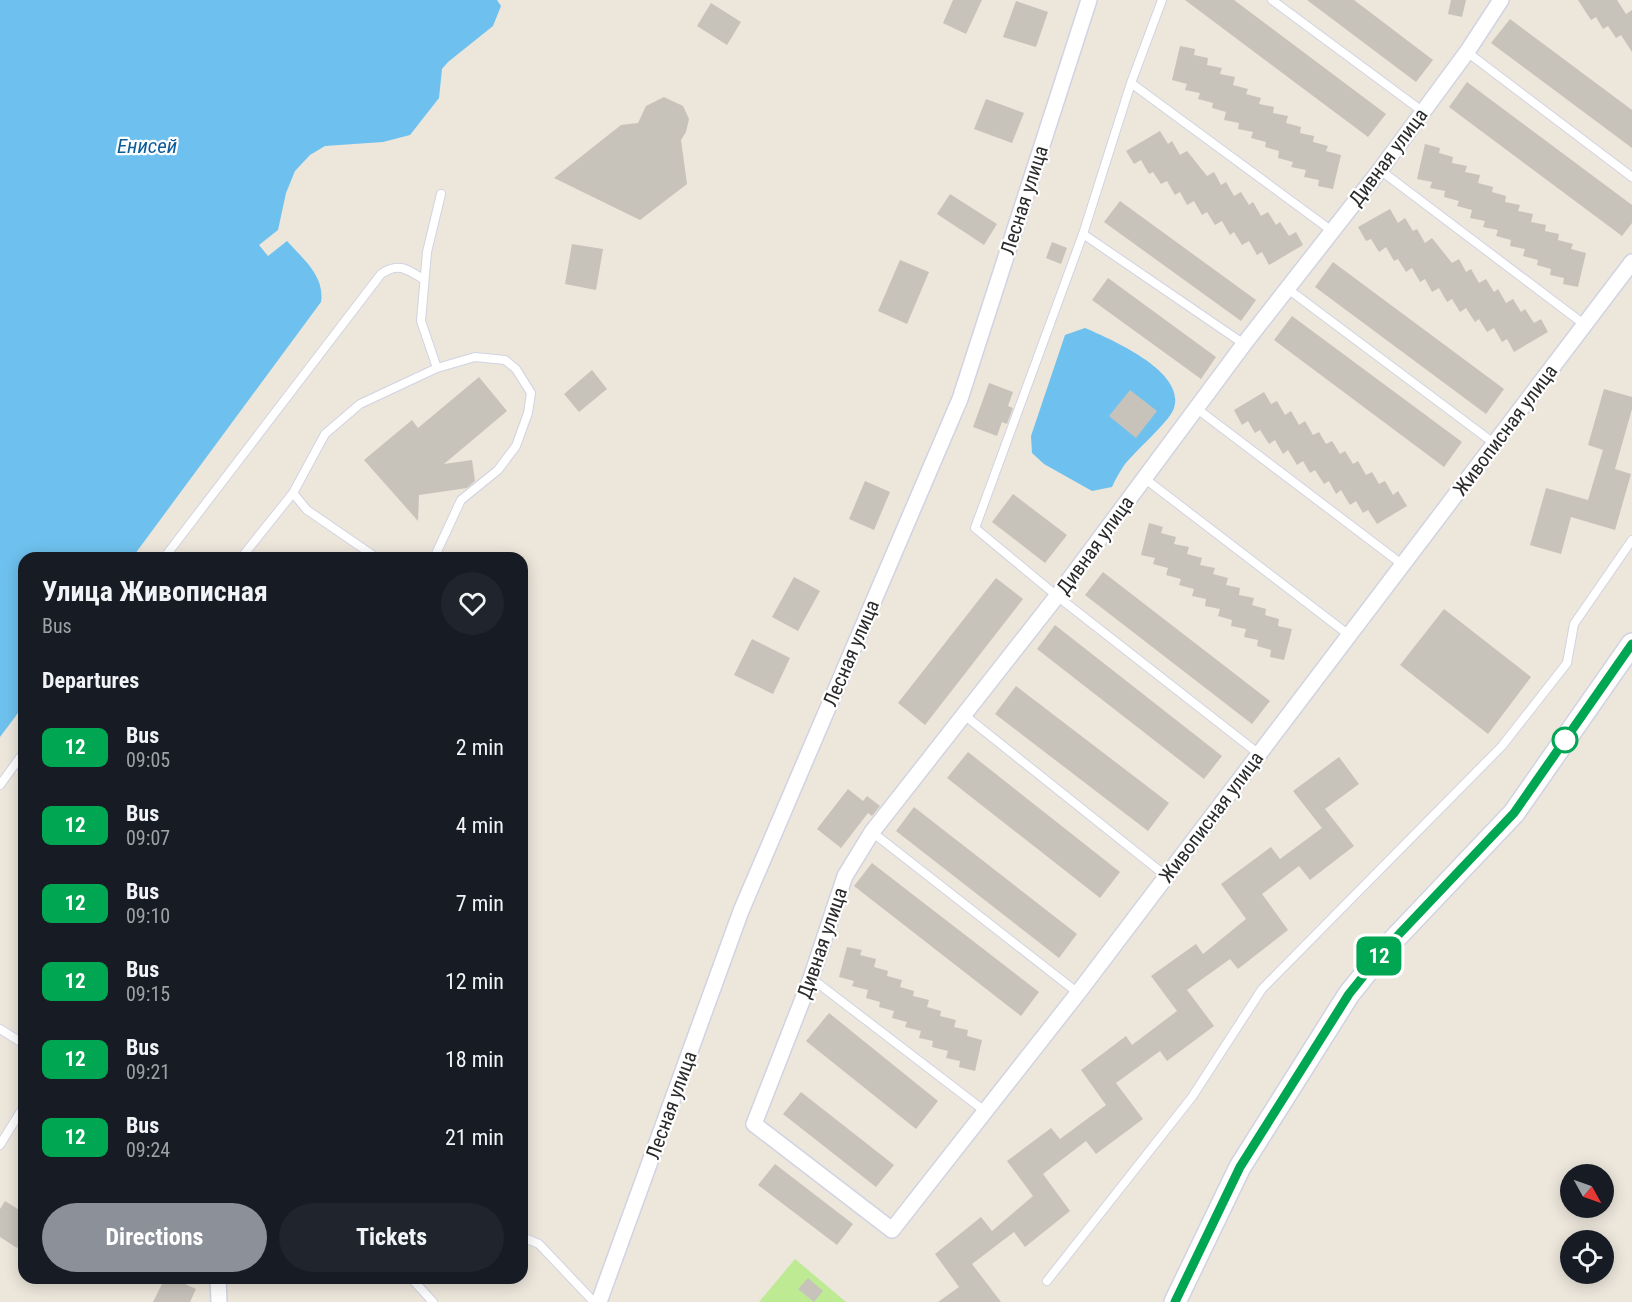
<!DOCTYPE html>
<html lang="en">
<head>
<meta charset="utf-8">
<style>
  :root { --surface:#171b24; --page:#20242c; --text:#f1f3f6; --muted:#9ea1a6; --accent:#8c9099 }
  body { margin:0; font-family:"Roboto Condensed",sans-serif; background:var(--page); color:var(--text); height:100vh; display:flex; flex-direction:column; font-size:22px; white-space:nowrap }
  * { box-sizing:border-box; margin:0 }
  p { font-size:20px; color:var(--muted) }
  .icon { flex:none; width:33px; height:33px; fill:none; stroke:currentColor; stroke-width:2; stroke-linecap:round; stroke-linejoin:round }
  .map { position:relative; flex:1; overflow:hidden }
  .side { position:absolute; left:18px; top:552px; width:510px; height:732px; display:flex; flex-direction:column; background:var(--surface); border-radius:18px; box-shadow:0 3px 15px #0003 }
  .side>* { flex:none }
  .badge { padding:0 12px; border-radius:9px; font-size:21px; line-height:39px }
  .needle { width:39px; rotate:130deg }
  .controls { position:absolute; left:1560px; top:1164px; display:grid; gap:12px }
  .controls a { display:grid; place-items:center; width:54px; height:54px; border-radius:50%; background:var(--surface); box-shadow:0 3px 15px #0003; font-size:30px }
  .map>.badge { position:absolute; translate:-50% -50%; box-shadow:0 0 0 3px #fff }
  h2 { padding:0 24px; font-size:22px; line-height:54px }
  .round { display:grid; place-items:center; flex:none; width:63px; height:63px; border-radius:32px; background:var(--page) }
  .overview { display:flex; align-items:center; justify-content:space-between; height:102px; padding:0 24px }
  h1 { font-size:28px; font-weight:700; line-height:45px }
  .button { display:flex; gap:12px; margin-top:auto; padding:12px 24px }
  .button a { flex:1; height:69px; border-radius:36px; background:var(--accent); color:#fff; font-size:24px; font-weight:700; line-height:69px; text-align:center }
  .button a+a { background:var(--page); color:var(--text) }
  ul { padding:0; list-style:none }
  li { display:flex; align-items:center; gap:18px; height:78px; padding:0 24px }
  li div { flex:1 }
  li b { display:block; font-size:22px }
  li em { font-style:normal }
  li .badge { min-width:66px; font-weight:700; text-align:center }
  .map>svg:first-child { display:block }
  .pitch { fill:#beea93 }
  .water { fill:#6ec1ee }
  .building { fill:#c7c3bb }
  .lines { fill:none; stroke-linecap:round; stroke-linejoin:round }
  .lane-casing { stroke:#d1d3e3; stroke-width:10 }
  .street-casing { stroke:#d1d3e3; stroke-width:18 }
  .secondary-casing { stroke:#d1d3e3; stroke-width:24 }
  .lane { stroke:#fff; stroke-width:8 }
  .street { stroke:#fff; stroke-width:15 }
  .secondary { stroke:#fff; stroke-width:21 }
  .line-casing { stroke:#fff; stroke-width:14 }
  .line { stroke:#00a651; stroke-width:9 }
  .stop-dot { fill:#fff; stroke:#00a651; stroke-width:3 }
  .labels { text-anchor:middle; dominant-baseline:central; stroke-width:4.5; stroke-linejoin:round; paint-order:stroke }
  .street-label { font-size:20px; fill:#2a2a2a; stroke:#fff }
  .water-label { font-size:21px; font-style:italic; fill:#0d5d9a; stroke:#fff }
</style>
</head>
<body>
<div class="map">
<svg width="1632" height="1302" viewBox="0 0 1632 1302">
  <rect width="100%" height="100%" fill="#ece6db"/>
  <path class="pitch" d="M795 1259 846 1302H759Z"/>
  <path class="water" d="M0 0H497L501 6 493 26 448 62 442 69 439 98 410 135 383 142 325 146 310 155 295 171 286 193 278 230 259 245 268 256 287 241C303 259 325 276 321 302L132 558H24V705L0 737Z
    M1085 328C1110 339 1186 371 1174 408 1169 423 1134 451 1123 467 1119 473 1115 480 1112 487L1092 491 1044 464 1032 453 1031 436 1065 335Z"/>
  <path class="building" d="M953 0H982L966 34 943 23Z
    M1185 0H1234L1386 114 1368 137Z
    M1307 0H1354L1433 60 1416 82Z
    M1451 0H1466L1462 17 1448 14Z
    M1578 0H1617L1626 14 1632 10V52L1621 35 1616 38 1608 26 1603 29 1596 17 1591 20Z
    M1016 1 1048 12 1036 47 1003 37Z
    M711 3 741 22 727 45 697 26Z
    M1510 19 1632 110V148L1491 43Z
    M1180 46 1195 49 1194 55 1208 58 1207 65 1222 68 1220 74 1235 77 1233 85 1248 89 1246 94 1261 98 1259 104 1274 107 1273 113 1288 116 1286 123 1301 127 1300 133 1314 136 1313 142 1328 146 1326 151 1341 155 1333 189 1318 186 1319 180 1304 177 1306 170 1291 167 1293 162 1278 158 1279 151 1265 147 1266 142 1251 138 1253 132 1238 129 1239 123 1224 120 1226 112 1212 108 1213 103 1198 99 1200 93 1185 90 1187 84 1172 80Z
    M1467 82 1632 205V223L1622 236 1449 107Z
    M664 97 683 106 689 119 686 132 681 140 687 184 640 220 554 178 621 125 638 123 646 106Z
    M986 99 1024 113 1012 143 974 129Z
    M1160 131 1168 144 1172 141 1180 155 1187 151 1207 176 1214 172 1221 185 1226 182 1234 196 1241 192 1249 205 1253 202 1261 216 1268 212 1276 225 1280 222 1289 236 1296 232 1303 245 1269 265 1262 252 1257 255 1249 241 1242 245 1234 232 1230 235 1222 221 1215 225 1207 212 1202 215 1194 201 1187 205 1180 192 1175 195 1167 181 1161 184 1153 172 1149 174 1141 160 1134 164 1126 151Z
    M1425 144 1440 148 1439 153 1453 157 1452 163 1467 166 1465 172 1480 175 1478 183 1493 187 1492 192 1506 196 1505 202 1520 205 1518 211 1533 214 1531 222 1546 225 1545 231 1559 234 1558 240 1573 244 1571 249 1586 253 1578 287 1563 284 1564 278 1550 275 1551 269 1537 265 1538 260 1523 256 1525 249 1510 246 1511 240 1496 236 1498 230 1483 227 1485 221 1470 218 1472 210 1457 206 1459 201 1444 197 1445 191 1430 188 1432 182 1417 179Z
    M950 194 997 224 984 245 937 214Z
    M1120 201 1256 300 1241 321 1104 222Z
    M1390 209 1398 223 1405 218 1413 231 1417 229 1425 243 1432 238 1452 263 1459 259 1466 272 1471 269 1479 283 1486 279 1494 292 1498 289 1506 303 1513 299 1521 312 1525 309 1534 323 1541 319 1548 332 1514 352 1507 339 1502 342 1494 328 1487 332 1479 319 1475 322 1466 308 1460 312 1452 299 1447 302 1439 288 1432 292 1425 279 1420 282 1412 268 1406 272 1398 259 1394 261 1386 247 1379 252 1371 239 1366 241 1358 227Z
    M1052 242 1067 248 1061 264 1046 258Z
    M572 244 603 249 596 290 565 284Z
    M900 260 929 272 907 324 878 311Z
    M1333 262 1504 389 1486 414 1315 287Z
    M1108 278 1216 357 1201 379 1092 300Z
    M1292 316 1462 442 1444 467 1274 340Z
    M592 370 607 389 579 412 564 394Z
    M479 377 507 411 444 464 472 460 475 481 467 488 419 495 418 521 364 460 412 420 418 428Z
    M989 383 1013 392 1008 406 1013 408 1007 424 1002 422 997 436 973 427Z
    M1604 389 1632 397V409L1615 469 1631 474 1615 530 1571 517 1561 554 1530 545 1546 488 1588 500 1603 450 1588 445Z
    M1130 390 1157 411 1136 438 1109 416Z
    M1264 392 1271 404 1277 401 1285 415 1291 411 1299 425 1305 421 1313 435 1319 432 1326 444 1332 441 1340 454 1345 451 1353 464 1358 461 1366 475 1372 472 1379 484 1385 481 1393 495 1398 491 1407 506 1377 524 1368 510 1363 513 1356 501 1350 505 1341 490 1336 494 1329 481 1324 484 1315 470 1310 473 1303 461 1297 465 1288 450 1283 454 1275 440 1269 444 1260 430 1255 433 1248 421 1242 425 1234 410Z
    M865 481 890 492 874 530 849 519Z
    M1013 494 1067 535 1045 563 992 522Z
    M1149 523 1163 527 1161 533 1176 537 1174 544 1189 547 1187 554 1202 558 1200 565 1215 568 1213 574 1228 578 1226 585 1240 588 1239 595 1254 598 1252 605 1266 609 1265 615 1279 619 1278 626 1292 629 1284 660 1270 657 1271 650 1257 646 1258 640 1244 637 1246 629 1231 626 1232 620 1218 616 1220 609 1205 606 1206 599 1192 596 1194 589 1179 585 1181 579 1166 575 1168 568 1153 564 1155 558 1141 555Z
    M1103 572 1270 701 1252 724 1085 595Z
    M794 577 820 591 798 631 772 617Z
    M996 578 1023 599 925 725 898 703Z
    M1444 609 1531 677 1488 734 1400 665Z
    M1055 625 1222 756 1204 779 1037 649Z
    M752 639 790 658 773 694 734 675Z
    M1016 686 1169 803 1148 831 995 714Z
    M968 752 1120 872 1100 898 947 778Z
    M1339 757 1359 784 1325 809 1354 846 1310 880 1299 866 1262 894 1288 930 1238 969 1230 959 1187 990 1214 1026 1167 1061 1160 1051 1116 1083 1143 1119 1096 1154 1086 1141 1043 1174 1070 1211 1025 1247 1014 1232 972 1264 1001 1302H938L959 1287 935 1254 981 1217 992 1231 1033 1196 1007 1161 1051 1128 1060 1139 1106 1105 1081 1070 1126 1036 1132 1045 1177 1011 1151 976 1196 944 1203 954 1246 919 1221 884 1271 847 1280 859 1322 828 1293 791Z
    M848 789 863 801 867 796 880 806 872 816 868 813 841 848 817 829Z
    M914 807 1077 934 1059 958 896 831Z
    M872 863 1039 992 1021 1016 854 886Z
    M847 947 862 950 860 955 876 959 874 967 888 971 887 976 902 980 900 987 914 991 913 996 929 1000 927 1007 941 1011 940 1016 956 1020 954 1027 968 1030 967 1036 982 1040 975 1071 959 1067 960 1061 946 1058 948 1051 932 1047 933 1041 919 1038 921 1031 905 1027 907 1022 892 1018 894 1011 879 1007 880 1002 866 998 868 990 852 986 854 981 839 977Z
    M829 1013 938 1101 916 1129 806 1041Z
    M801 1092 894 1165 876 1187 783 1114Z
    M775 1164 853 1224 837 1245 758 1185Z
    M5 1201 24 1213V1236L17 1248 0 1237V1209Z
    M165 1278H172L196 1289 190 1302H153Z
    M808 1278 823 1291 814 1302 798 1289Z"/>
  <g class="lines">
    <g class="lane-casing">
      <path id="lane" d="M1162 0 1131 83 1083 234 975 528 1057 596 1259 754
        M1272 0 1422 111
        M1467 52 1632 177
        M1131 83 1332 231
        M1380 170 1585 325
        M1083 234 1244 344
        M1288 289 1495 444
        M1196 408 1403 565
        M1144 478 1349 635
        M293 493 307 510 377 558
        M164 558 381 274C398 262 407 269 423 279
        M241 558 293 493 325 434 360 404 437 368
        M434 558 461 500 498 470 516 446 528 413 531 393 516 369 505 360 475 357 437 368 421 321 427 252 441 194
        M963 714 1166 876
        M0 785 24 752
        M872 832 1078 993
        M811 978 986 1112
        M0 1029 24 1044
        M0 1145 24 1106
        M522 1237 539 1244 594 1302
        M411 1278 433 1302
        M1047 1281 1192 1097 1262 989 1502 746 1567 663 1574 624 1632 540"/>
    </g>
    <g class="street-casing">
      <path id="street" d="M1501 0 1467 52 1380 170 1244 344 1057 596 872 832 845 876 811 978 754 1124 892 1230 1078 993 1632 262
        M218 1278 219 1302
        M599 1302 741 911 960 399 1089 0"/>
    </g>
    <g class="secondary-casing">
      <path id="secondary" d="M1175 1302 1240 1167 1349 994 1386 948 1514 813 1632 644"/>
    </g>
    <use href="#lane" class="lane"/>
    <use href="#street" class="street"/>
    <use href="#secondary" class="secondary"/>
  </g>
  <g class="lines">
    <g class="line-casing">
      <path id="line" d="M1175 1302 1240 1167 1349 994 1386 948 1514 813 1632 644"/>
    </g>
    <use href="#line" class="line"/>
  </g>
  <circle class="stop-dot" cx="1565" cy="740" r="12"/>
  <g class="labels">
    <g class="street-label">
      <text transform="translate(1388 157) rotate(-53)">Дивная улица</text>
      <text transform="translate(1024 200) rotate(-72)">Лесная улица</text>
      <text transform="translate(1505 430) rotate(-53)">Живописная улица</text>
      <text transform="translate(1095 545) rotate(-54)">Дивная улица</text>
      <text transform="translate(851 653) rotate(-67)">Лесная улица</text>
      <text transform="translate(1211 817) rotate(-53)">Живописная улица</text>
      <text transform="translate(822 943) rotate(-71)">Дивная улица</text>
      <text transform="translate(671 1105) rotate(-70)">Лесная улица</text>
    </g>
    <g class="water-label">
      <text x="147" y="146">Енисей</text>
    </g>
  </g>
</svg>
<div class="controls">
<a><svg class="needle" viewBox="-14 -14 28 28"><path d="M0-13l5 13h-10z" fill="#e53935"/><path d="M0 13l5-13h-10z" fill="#9ea1a6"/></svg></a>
<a><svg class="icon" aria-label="locate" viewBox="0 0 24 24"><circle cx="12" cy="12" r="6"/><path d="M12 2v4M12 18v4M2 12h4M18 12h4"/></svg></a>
</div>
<b class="badge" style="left:1379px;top:956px;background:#00a651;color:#fff">12</b>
<section class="side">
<div class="overview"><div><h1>Улица Живописная</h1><p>Bus</p></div><a class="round"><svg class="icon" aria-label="heart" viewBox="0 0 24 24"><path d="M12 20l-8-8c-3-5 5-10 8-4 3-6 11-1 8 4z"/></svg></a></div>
<h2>Departures</h2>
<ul>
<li><span class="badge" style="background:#00a651;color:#fff">12</span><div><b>Bus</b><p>09:05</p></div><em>2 min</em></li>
<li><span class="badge" style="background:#00a651;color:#fff">12</span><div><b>Bus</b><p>09:07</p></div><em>4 min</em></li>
<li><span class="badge" style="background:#00a651;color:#fff">12</span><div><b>Bus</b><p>09:10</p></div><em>7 min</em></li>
<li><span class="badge" style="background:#00a651;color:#fff">12</span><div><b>Bus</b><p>09:15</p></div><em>12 min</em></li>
<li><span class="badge" style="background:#00a651;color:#fff">12</span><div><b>Bus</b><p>09:21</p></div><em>18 min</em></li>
<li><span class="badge" style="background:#00a651;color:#fff">12</span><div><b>Bus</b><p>09:24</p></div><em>21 min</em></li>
</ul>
<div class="button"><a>Directions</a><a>Tickets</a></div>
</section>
</div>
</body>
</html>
